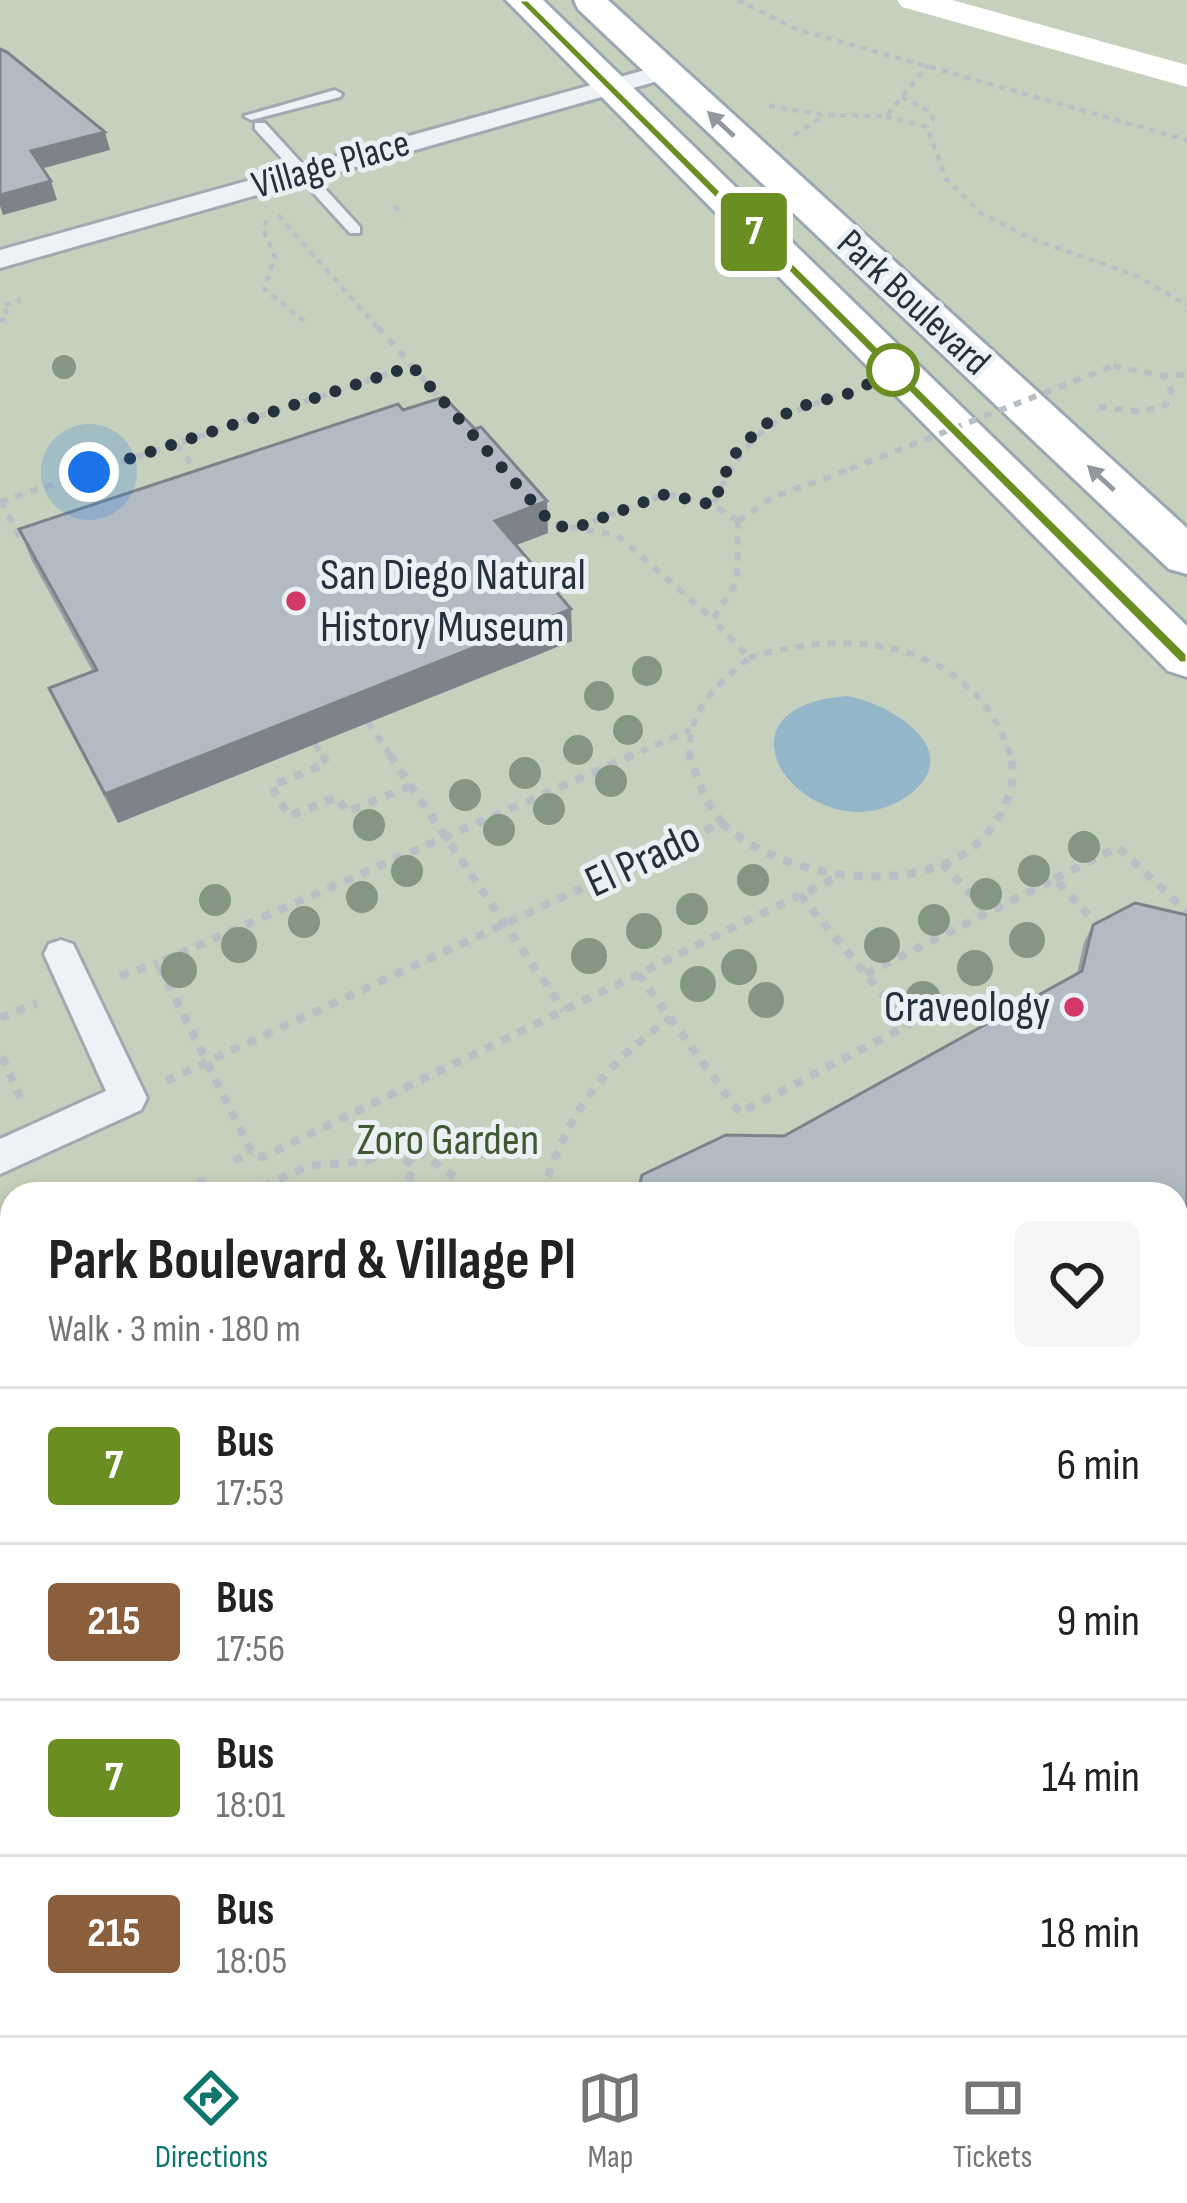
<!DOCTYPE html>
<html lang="en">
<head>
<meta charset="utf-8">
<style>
  :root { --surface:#fff; --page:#f6f6f6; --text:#222; --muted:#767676; --line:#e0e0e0; --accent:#0f766e }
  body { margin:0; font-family:"Sofia Sans Condensed",sans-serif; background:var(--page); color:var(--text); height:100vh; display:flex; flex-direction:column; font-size:45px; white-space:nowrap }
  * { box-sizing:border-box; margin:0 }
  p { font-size:39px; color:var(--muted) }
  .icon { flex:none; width:66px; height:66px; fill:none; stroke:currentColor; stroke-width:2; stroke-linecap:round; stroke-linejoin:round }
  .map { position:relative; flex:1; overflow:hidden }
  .sheet { position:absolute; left:0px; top:1182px; width:1188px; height:855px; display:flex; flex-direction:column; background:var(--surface); border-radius:36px 36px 0 0; box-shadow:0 6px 18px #0003 }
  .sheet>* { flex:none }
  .badge { padding:0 24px; border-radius:9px; font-size:42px; line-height:78px }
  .you { position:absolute; width:60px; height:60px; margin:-30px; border:9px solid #fff; border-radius:50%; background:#1a73e8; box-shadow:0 0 0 18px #1a73e833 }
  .map>.badge { position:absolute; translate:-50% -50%; box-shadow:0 0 0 6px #fff }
  .round { display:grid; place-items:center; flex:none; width:126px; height:126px; border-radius:18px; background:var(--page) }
  .summary { display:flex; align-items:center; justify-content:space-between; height:204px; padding:0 48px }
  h1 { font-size:57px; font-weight:700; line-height:90px }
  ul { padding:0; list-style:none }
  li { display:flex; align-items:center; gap:36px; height:156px; padding:0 48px; border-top:3px solid var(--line) }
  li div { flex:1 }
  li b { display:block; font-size:45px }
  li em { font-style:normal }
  li .badge { min-width:132px; font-weight:700; text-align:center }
  .tab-bar { display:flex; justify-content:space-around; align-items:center; height:168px; border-top:3px solid var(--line); background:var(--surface); font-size:33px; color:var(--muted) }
  .tab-bar a { display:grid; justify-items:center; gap:6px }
  .tab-bar .on { color:var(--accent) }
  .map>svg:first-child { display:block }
  .green { fill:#c5d1bc; fill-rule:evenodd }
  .water { fill:#94b6c9 }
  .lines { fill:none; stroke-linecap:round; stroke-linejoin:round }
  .service-casing { stroke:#a1a9b1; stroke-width:6 }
  .pedestrian-casing { stroke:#a1a9b1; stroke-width:6 }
  .minor-casing { stroke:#a1a9b1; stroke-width:6 }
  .primary-casing { stroke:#9aa8b3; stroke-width:6 }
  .path-far3 { stroke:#babfc5; stroke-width:4.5; stroke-dasharray:6 6; stroke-linecap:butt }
  .path-far2 { stroke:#babfc5; stroke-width:6; stroke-dasharray:8 8; stroke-linecap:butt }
  .path-far1 { stroke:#babfc5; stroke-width:8; stroke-dasharray:9 9; stroke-linecap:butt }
  .path { stroke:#babfc5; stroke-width:9; stroke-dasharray:12 12; stroke-linecap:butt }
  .service { fill:#eef1f5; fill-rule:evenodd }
  .pedestrian { fill:#eef1f5; fill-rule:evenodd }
  .minor { fill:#eef1f5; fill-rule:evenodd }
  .secondary { fill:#fff; fill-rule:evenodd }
  .primary { fill:#fff; fill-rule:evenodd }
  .path-bridge { stroke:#babfc5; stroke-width:6; stroke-dasharray:8 8; stroke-linecap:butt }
  .tree { fill:#859683 }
  .wall { fill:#99a1a8 }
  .shaded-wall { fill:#7d8388 }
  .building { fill:#b2bbc3; stroke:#7d8388; stroke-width:3 }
  .oneway { fill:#92989e }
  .line { fill:#6b8e23; stroke:#fff; stroke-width:3 }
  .walk { stroke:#25313d; stroke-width:12; stroke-dasharray:0 21.6 }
  .stop-dot { fill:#fff; stroke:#6b8e23; stroke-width:6 }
  .poi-dot { fill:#d43868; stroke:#eaf0f4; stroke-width:4.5 }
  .labels { text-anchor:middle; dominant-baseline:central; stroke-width:10; stroke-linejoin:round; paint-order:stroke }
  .far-street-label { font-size:39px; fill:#25313d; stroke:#eaf0f4 }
  .poi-label { font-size:45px; fill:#25313d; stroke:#eaf0f4; text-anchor:start }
  .street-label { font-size:45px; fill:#25313d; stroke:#eaf0f4 }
  .park-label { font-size:45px; fill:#3f5931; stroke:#eaf0f4 }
</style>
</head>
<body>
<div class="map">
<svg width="1187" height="2035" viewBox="0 0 1187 2035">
  <rect width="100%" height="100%" fill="#dbe1e7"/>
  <path class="green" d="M0 0H1187V2035H0ZM12 1194H1176V2025H12Z"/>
  <path class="water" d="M847 696C893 704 970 753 906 797 814 859 694 708 847 696Z"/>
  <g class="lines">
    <g class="service-casing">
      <path id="service" d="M335 90 342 94 340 97 251 120 244 116Z
        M255 123H265L360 227V233H350L255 129Z
        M694 2025H731L735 2035H698Z
        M1011 2025H1052L1056 2035H1015Z"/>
    </g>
    <g class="pedestrian-casing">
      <path id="pedestrian" d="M61 940 73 944 147 1098 141 1110 0 1174V1139L106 1091 44 954 49 944Z"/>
    </g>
    <g class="minor-casing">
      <path id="minor" d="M663 65 675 72 672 77 0 268V250Z"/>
    </g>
    <g class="primary-casing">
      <path id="primary" d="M506 0H543L1187 626V677L1168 671Z
        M574 0H608L1187 528V574L1169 569 578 9Z"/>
    </g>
    <path class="path-far3" d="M738 0 796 29 1187 140
      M902 97 931 112 933 119 927 127
      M769 106 824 115 886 116 928 65
      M886 116 927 127 946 179 981 213 1030 238 1137 276 1187 305
      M794 135 822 117
      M395 206 402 216
      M278 215 380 330
      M267 220 263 229 275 257 264 289 308 324
      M0 321 8 317 3 305 19 301 15 293"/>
    <path class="path-far2" d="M378 327 412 366
      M1113 366 1164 376 1187 374
      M1099 407 1141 412 1166 405 1171 390 1164 376
      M176 444 201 476
      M1 501 22 542 29 540
      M0 502 412 366 446 404
      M543 514 552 524 617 535 713 619
      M738 521 713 505C746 430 776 414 852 392
      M738 521 771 498 850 469
      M578 527 666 494 713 505
      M749 658C851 626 975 640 1011 758
      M368 722 392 758
      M315 744 324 758
      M626 758 690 730
      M690 758C686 712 716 685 749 658L713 619 737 581 738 521"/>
    <path class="path-far1" d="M322 755 327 763 271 786 289 816 337 797 347 812 413 785
      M390 755 564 1011
      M633 755 158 963 253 1155 263 1157 800 895
      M722 823C785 884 949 906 999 817 1010 797 1017 778 1010 755
      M942 863 987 913
      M1055 879 1118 847 1187 912
      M638 974 740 1113 908 1025 800 895 839 876
      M866 974 1055 879 1102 929
      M120 976 158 963
      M0 1018 37 1003
      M2 1057 21 1099
      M166 1081 722 823 705 798 689 755
      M234 1161 252 1152
      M200 1178 207 1194
      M246 1194 308 1166 366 1161 391 1150 420 1152 456 1178 452 1194
      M376 1194 407 1183 414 1166 392 1151
      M543 1194C564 1117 605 1063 671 1018"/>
    <path class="path" d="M247 2035 256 2027"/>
    <use href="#service" class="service"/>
    <use href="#pedestrian" class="pedestrian"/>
    <use href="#minor" class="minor"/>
    <path class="secondary" d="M897 0H952L1187 65V87L902 7Z"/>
    <use href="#primary" class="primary"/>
    <path class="path-bridge" d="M850 469 1113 366"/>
  </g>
  <g class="tree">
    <circle cx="64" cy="367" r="12"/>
    <circle cx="647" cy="671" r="15"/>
    <circle cx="599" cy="696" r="15"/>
    <circle cx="628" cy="730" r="15"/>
    <circle cx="578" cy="750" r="15"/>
    <circle cx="525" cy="773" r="16"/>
    <circle cx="611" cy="781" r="16"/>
    <circle cx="465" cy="795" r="16"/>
    <circle cx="549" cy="809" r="16"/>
    <circle cx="369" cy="825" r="16"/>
    <circle cx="499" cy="830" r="16"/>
    <circle cx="1084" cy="847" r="16"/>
    <circle cx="407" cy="871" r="16"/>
    <circle cx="1034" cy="871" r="16"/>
    <circle cx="753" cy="880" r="16"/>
    <circle cx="986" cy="894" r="16"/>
    <circle cx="362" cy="897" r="16"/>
    <circle cx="215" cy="900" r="16"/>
    <circle cx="692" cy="909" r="16"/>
    <circle cx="934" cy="920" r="16"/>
    <circle cx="304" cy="922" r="16"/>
    <circle cx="644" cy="931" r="18"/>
    <circle cx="1027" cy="940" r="18"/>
    <circle cx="239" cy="945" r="18"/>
    <circle cx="882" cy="945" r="18"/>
    <circle cx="589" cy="956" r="18"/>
    <circle cx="739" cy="967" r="18"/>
    <circle cx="975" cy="968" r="18"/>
    <circle cx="179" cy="970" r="18"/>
    <circle cx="698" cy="984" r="18"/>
    <circle cx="923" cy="999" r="18"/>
    <circle cx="766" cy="1000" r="18"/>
  </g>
  <path class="wall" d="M403 410 548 533 516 545 571 609 572 641 118 823 63 718 49 688 93 672 32 561 19 529Z
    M1093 925 1187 1573 784 1136 1077 973 1084 942Z"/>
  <path class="shaded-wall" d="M105 132 110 150 37 170 31 151Z
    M51 181 57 200 3 215 0 206V195Z
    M547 501 548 533 498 552 495 521Z
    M571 609 572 641 118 823 105 794Z
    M12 1284V1302L5 1305 12 1323V1341L0 1311V1290Z
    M12 1358V1393L2 1363Z
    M98 2025H106L91 2035H83Z"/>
  <path class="building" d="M0 49 7 52 105 132 31 151 51 181 0 195Z
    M444 397 475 429 481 427 547 501 495 521 571 609 105 794 49 688 97 670 19 529 398 404 403 410Z
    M1135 903 1187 915V1573L1176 1580V1194H637L642 1175 726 1135 784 1136 1082 971 1093 925Z
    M12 1227V1284L0 1290V1233Z
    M0 1311 12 1341V1358L2 1363 12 1393V2025H98L83 2035H0Z"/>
  <defs><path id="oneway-solid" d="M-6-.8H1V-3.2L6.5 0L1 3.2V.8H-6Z" transform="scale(3)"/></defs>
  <g class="oneway">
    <use href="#oneway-solid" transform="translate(721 124) rotate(-137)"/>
    <use href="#oneway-solid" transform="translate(1101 478) rotate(-137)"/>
  </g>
  <path class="line" d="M517 0H528L1187 654V663H1180Z"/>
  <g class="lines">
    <path class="walk" d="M89 472 412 366 552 524 572 529 666 494 713 505 732 457 762 426 799 407 854 392 893 370"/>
  </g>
  <circle class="stop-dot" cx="893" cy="370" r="24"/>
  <g class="poi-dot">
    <circle cx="296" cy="601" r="12"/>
    <circle cx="1074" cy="1007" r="12"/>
  </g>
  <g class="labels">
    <g class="far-street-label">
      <text transform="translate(331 165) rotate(-16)">Village Place</text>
      <text transform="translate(913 303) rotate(43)">Park Boulevard</text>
    </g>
    <g class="poi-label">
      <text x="320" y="575">San Diego Natural<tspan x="320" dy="52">History Museum</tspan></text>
      <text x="1050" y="1007" text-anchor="end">Craveology</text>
    </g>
    <g class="street-label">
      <text transform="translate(643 860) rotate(-25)">El Prado</text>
    </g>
    <g class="park-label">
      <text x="448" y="1140">Zoro Garden</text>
    </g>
  </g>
</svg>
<div class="you" style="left:89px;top:472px"></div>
<b class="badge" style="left:754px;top:232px;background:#6b8e23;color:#fff">7</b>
<section class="sheet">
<div class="summary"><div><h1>Park Boulevard &amp; Village Pl</h1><p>Walk · 3 min · 180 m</p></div><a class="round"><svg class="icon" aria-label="heart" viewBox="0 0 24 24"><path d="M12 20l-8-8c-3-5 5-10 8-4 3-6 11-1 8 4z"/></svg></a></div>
<ul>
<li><span class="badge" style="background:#6b8e23;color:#fff">7</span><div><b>Bus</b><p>17:53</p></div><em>6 min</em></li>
<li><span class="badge" style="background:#8b5e3c;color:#fff">215</span><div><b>Bus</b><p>17:56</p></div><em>9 min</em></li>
<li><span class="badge" style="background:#6b8e23;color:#fff">7</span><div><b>Bus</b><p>18:01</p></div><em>14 min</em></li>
<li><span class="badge" style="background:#8b5e3c;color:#fff">215</span><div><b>Bus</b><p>18:05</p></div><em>18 min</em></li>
</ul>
</section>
</div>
<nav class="tab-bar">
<a class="on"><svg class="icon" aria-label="directions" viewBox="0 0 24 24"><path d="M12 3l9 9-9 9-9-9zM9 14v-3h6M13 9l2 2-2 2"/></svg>Directions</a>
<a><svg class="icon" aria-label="map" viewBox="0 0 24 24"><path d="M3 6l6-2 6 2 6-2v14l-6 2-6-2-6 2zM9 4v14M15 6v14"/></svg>Map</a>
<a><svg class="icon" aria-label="tickets" viewBox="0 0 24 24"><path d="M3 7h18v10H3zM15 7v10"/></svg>Tickets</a>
</nav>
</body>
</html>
